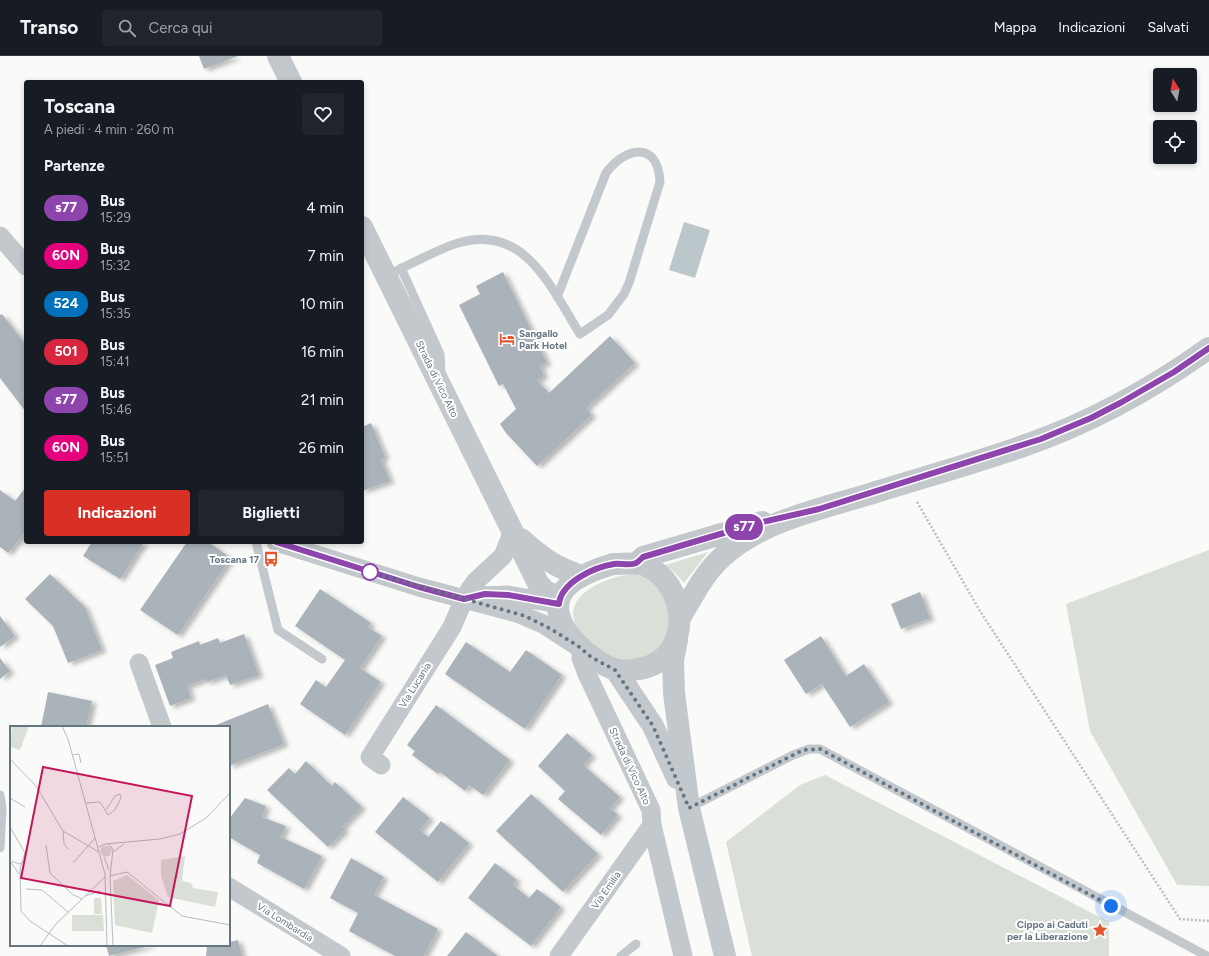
<!DOCTYPE html>
<html lang="it">
<head>
<meta charset="utf-8">
<style>
  :root { --surface:#171b24; --page:#20242c; --text:#f1f3f6; --muted:#9ea1a6; --line:#363941; --accent:#d93025 }
  body { margin:0; font-family:Figtree,sans-serif; background:var(--page); color:var(--text); height:100vh; display:flex; flex-direction:column; font-size:15px; white-space:nowrap }
  * { box-sizing:border-box; margin:0 }
  p { font-size:13px; color:var(--muted) }
  .icon { flex:none; width:22px; height:22px; fill:none; stroke:currentColor; stroke-width:2; stroke-linecap:round; stroke-linejoin:round }
  .map { position:relative; flex:1; overflow:hidden }
  .details { position:absolute; left:24px; top:24px; width:340px; height:464px; display:flex; flex-direction:column; background:var(--surface); border-radius:4px; box-shadow:0 2px 6px #0003 }
  .details>* { flex:none }
  .badge { padding:0 8px; border-radius:13px; font-size:14px; line-height:26px }
  .needle { width:26px; rotate:349deg }
  .controls { position:absolute; left:1153px; top:12px; display:grid; gap:8px }
  .controls a { display:grid; place-items:center; width:44px; height:44px; border-radius:4px; background:var(--surface); box-shadow:0 2px 6px #0003; font-size:20px }
  .you { position:absolute; width:20px; height:20px; margin:-10px; border:3px solid #fff; border-radius:50%; background:#1a73e8; box-shadow:0 0 0 6px #1a73e833 }
  .map>.badge { position:absolute; translate:-50% -50%; box-shadow:0 0 0 2px #fff }
  h2 { padding:0 20px; font-size:15px; line-height:36px }
  .round { display:grid; place-items:center; flex:none; width:42px; height:42px; border-radius:4px; background:var(--page) }
  .summary { display:flex; align-items:center; justify-content:space-between; height:68px; padding:0 20px }
  h1 { font-size:19px; font-weight:700; line-height:30px }
  .button { display:flex; gap:8px; margin-top:auto; padding:8px 20px }
  .button a { flex:1; height:46px; border-radius:4px; background:var(--accent); color:#fff; font-size:16px; font-weight:700; line-height:46px; text-align:center }
  .button a+a { background:var(--page); color:var(--text) }
  ul { padding:0; list-style:none }
  li { display:flex; align-items:center; gap:12px; height:48px; padding:0 20px }
  li div { flex:1 }
  li b { display:block; font-size:15px }
  li em { font-style:normal }
  li .badge { min-width:44px; font-weight:700; text-align:center }
  header { display:flex; align-items:center; gap:24px; box-sizing:border-box; height:56px; padding:0 20px; background:var(--surface); border-bottom:1px solid var(--line) }
  header strong { font-size:19px }
  nav { display:flex; gap:22px; margin-inline-start:auto; font-size:14px }
  .search { width:280px; height:36px; background:var(--page); display:flex; align-items:center; gap:10px; box-sizing:border-box; padding:0 14px; border-radius:4px; color:var(--muted); font-size:15px }
  .map>svg:first-child { display:block }
  .green { fill:#dadfd7 }
  .water { fill:#bbc7cb }
  .building { fill:#aab3b9; filter:url(#shadow) }
  .lines { fill:none; stroke-linecap:round; stroke-linejoin:round }
  .path { stroke:#bbbfc2; stroke-width:2.5; stroke-dasharray:2 2; stroke-linecap:butt }
  .service { stroke:#c3c8cc; stroke-width:9 }
  .minor { stroke:#c3c8cc; stroke-width:19 }
  .tertiary { stroke:#c3c8cc; stroke-width:22 }
  .line-casing { stroke:#fff; stroke-width:9 }
  .line { stroke:#8e44ad; stroke-width:6 }
  .walk { stroke:#657683; stroke-width:4; stroke-dasharray:0 7.2 }
  .stop-dot { fill:#fff; stroke:#8e44ad; stroke-width:2 }
  .labels { text-anchor:middle; dominant-baseline:central; stroke-width:4; stroke-linejoin:round; paint-order:stroke }
  .poi-label { font-size:10px; font-weight:bold; fill:#657683; stroke:#fff; text-anchor:end }
  .street-label { font-size:10px; fill:#657683; stroke:#fff }
  .inset-road { fill:none; stroke:#b5bdc2; stroke-width:1 }
  .view { fill:#c2185b; fill-opacity:0.15; stroke:#c2185b; stroke-width:2 }
  .inset-edge { fill:none; stroke:#657683; stroke-width:2 }
</style>
</head>
<body>
<header>
<strong>Transo</strong>
<div class="search"><svg class="icon" aria-label="search" viewBox="0 0 24 24"><circle cx="10" cy="10" r="6"/><path d="M15 15l6 6"/></svg>Cerca qui</div>
<nav><a>Mappa</a><a>Indicazioni</a><a>Salvati</a></nav>
</header>
<div class="map">
<svg width="1209" height="900" viewBox="0 0 1209 900">
  <defs>
    <filter id="shadow"><feDropShadow dx="4.5" dy="2.5" stdDeviation="2" flood-color="#0004"/></filter>
  </defs>
  <rect width="100%" height="100%" fill="#fafaf8"/>
  <path class="green" d="M1209 494V830L1177 829 1090 675 1066 548Z
    M708 496 684 527 675 517 665 509Z
    M631 518 644 520 666 536 672 576C667 582 659 596 652 599 645 602 632 605 625 605 615 605 605 597 597 592 546 555 586 525 631 518Z
    M825 719 1109 866V900H752L726 786 800 729Z"/>
  <path class="water" d="M684 166 710 174 695 222 669 214Z"/>
  <path class="building" d="M199 0H238L204 13Z
    M503 216 547 307 540 310 544 320 537 324 549 337 610 280 635 307 586 352 592 359 537 410 506 377 500 368 516 353 503 328 499 330 459 249 480 238 476 230Z
    M2 258 26 289V356L0 322V259Z
    M371 367 385 401 381 403 390 425 362 435V371Z
    M26 431V475L8 497 0 491V434L15 445Z
    M92 486H144L120 523 83 500Z
    M187 486H208L231 502 178 579 140 554Z
    M50 518 85 551 102 594 68 607 53 570 25 543Z
    M320 533 371 567 368 571 382 580 360 612 381 626 345 679 300 648 316 624 326 631 345 604 295 570Z
    M920 536 930 562 901 573 891 548Z
    M0 560 15 580 0 591Z
    M244 578 259 619 230 629 226 619 207 626 206 623 187 630 191 642 170 650 155 609 173 602 171 596 199 585 200 589 218 582 220 587Z
    M821 580 846 620 864 608 889 646 850 671 822 628 806 638 784 604Z
    M466 586 510 616 526 594 562 619 525 673 445 618Z
    M0 602 10 615 0 623Z
    M48 636 92 645 86 671H41Z
    M268 648 284 688 229 710V671H211Z
    M436 649 510 704 483 739 469 729 465 735 440 716 438 718 412 699 415 695 407 689Z
    M567 677 592 699 583 709 620 741 610 752 618 759 601 779 558 743 565 735 538 710Z
    M306 705 332 730 335 726 362 751 342 771 345 774 328 791 267 734 289 712 295 718Z
    M531 738 598 798 563 836 496 775Z
    M403 741 430 762 420 774 428 781 441 765 469 787 438 826 375 776Z
    M245 742 266 750 262 761 286 770 281 781 322 800 304 833 257 807 260 799 229 781V763Z
    M351 802 384 821 374 839 438 873 424 900H395L349 875 358 857 330 842Z
    M495 807 517 824 513 829 529 842 537 833 561 851 531 890 468 842Z
    M466 876 498 900H447Z
    M238 884 242 900H206L207 891 229 889V886Z
    M106 889H153L109 900Z"/>
  <g class="lines">
    <path class="path" d="M917 446 980 555 1180 863 1209 865"/>
    <path class="service" d="M401 212 440 298 441 317
      M386 220C410 209 433 195 458 187 525 167 551 232 580 278L608 259 624 238 629 227 660 126C658 84 625 91 606 117L557 241
      M256 486 278 574 322 603
      M0 739 2 753 0 792
      M689 752 793 699 809 693H820L1207 900
      M621 900 636 888"/>
    <path class="minor" d="M0 180 26 210
      M276 486 419 531 517 557 543 568 574 588
      M477 540 508 539 559 548
      M581 593V602L587 618 651 754 652 769 683 900
      M139 607 162 671
      M381 709 370 701 452 571 464 543 470 533 476 525 503 500 513 475
      M229 831 341 900
      M559 900 652 769"/>
    <path class="tertiary" d="M278 0 291 26
      M362 171 538 527 544 534 559 543
      M521 483C542 502 555 511 582 520
      M613 508C623 508 634 506 644 509 688 526 694 599 644 612 635 614 622 616 614 613 590 605 552 571 559 544 564 524 596 513 613 508Z
      M636 508 643 501 762 466
      M680 562C694 538 706 513 728 496 764 466 818 453 863 440 917 423 972 408 1026 389 1092 366 1153 332 1209 292
      M677 584 673 604 674 637 689 752 725 900
      M615 613 653 670 677 722"/>
  </g>
  <g class="lines">
    <g class="line-casing">
      <path id="line" d="M276 486 419 531 464 543 485 538 508 539 559 548C561 526 595 511 614 508 620 507 631 510 636 507 638 506 641 503 643 501L754 468 819 453 1041 383 1091 362 1122 346 1174 316 1209 292"/>
    </g>
    <use href="#line" class="line"/>
    <path class="walk" d="M370 516 525 560 551 573 578 590 591 601 615 614 653 670 689 752 803 694 820 693 1111 850"/>
  </g>
  <defs>
    <g id="hotel-bare" transform="scale(1.2)"><path d="M-6-4.5h1.5V1H6V5H4.5V3h-9V5H-6ZM-4 0a1.8 1.8 0 1 1 3.6 0ZM.5 0V-2.5h3Q6-2.5 6 0Z" fill="#e4572e" stroke="#fff" stroke-width="2.5" paint-order="stroke"/></g>
    <g id="bus-bare" transform="scale(1.2)"><path d="M-5-6H5V4H4V6H2V4H-2V6H-4V4H-5ZM-3.5-4V0h7V-4ZM-3.5 1.2v1.5H-2V1.2ZM2 1.2v1.5H3.5V1.2Z" fill="#e4572e" stroke="#fff" stroke-width="2.5" paint-order="stroke"/></g>
    <g id="sight-bare" transform="scale(1.2)"><path d="M0-6L1.8-2.2L6-1.7L2.9 1.2L3.7 5.4L0 3.3L-3.7 5.4L-2.9 1.2L-6-1.7L-1.8-2.2Z" fill="#e4572e" stroke="#fff" stroke-width="2.5" paint-order="stroke"/></g>
  </defs>
  <g fill-rule="evenodd">
    <use href="#hotel-bare" x="507" y="283"/>
    <use href="#bus-bare" x="271" y="503"/>
    <use href="#sight-bare" x="1100" y="874"/>
  </g>
  <circle class="stop-dot" cx="370" cy="516" r="8"/>
  <g class="labels">
    <g class="poi-label">
      <text x="519" y="277" text-anchor="start">Sangallo<tspan x="519" dy="12">Park Hotel</tspan></text>
      <text x="259" y="503">Toscana 17</text>
      <text x="1088" y="868">Cippo ai Caduti<tspan x="1088" dy="12">per la Liberazione</tspan></text>
    </g>
    <g class="street-label">
      <text transform="translate(437 323) rotate(64)">Strada di Vico Alto</text>
      <text transform="translate(415 629) rotate(-58)">Via Lucania</text>
      <text transform="translate(630 710) rotate(65)">Strada di Vico Alto</text>
      <text transform="translate(606 834) rotate(-55)">Via Emilia</text>
      <text transform="translate(285 866) rotate(32)">Via Lombardia</text>
    </g>
  </g>
  <g transform="translate(10 670)">
    <rect width="220" height="220" fill="#fafaf8"/>
    <path d="M2 0H19L10 24 0 21ZM90.5 125a5.5 5.5 0 1 1 11 0a5.5 5.5 0 1 1-11 0ZM175 130 172 155 181 157 183 162 208 166 205 181 158 171 151 150V134ZM117 149 149 174 142 207 105 199 103 155ZM84 172H91L92 188H84ZM62 189H93L94 205H62Z" fill="#dadfd7"/>
    <path class="inset-road" d="M52 0 58 13 95 148 97 220M62 29 69 28 71 37M0 33 26 60 53 105 89 126M0 72 15 81M75 77 90 76 98 89 105 84 111 72 110 68 105 70 96 84M0 101 15 127 10 142 11 185 20 195 58 220M53 105 54 118 58 123M99 118 103 124 100 150 103 220M36 119 40 147 62 168 72 173M89 121 95 118 150 113 170 108 196 92 220 67M103 126 114 118M94 131 99 144M0 135 9 148M2 135 9 138 13 136M63 137 85 112M100 150 117 146 172 190 220 199M16 163 32 164 58 186M75 170 90 165M30 220 45 199 95 151"/>
    <path class="view" d="M33 41 182 70 160 180 11 152Z"/>
    <rect width="220" height="220" class="inset-edge"/>
  </g>
</svg>
<div class="controls">
<a><svg class="needle" viewBox="-14 -14 28 28"><path d="M0-13l5 13h-10z" fill="#e53935"/><path d="M0 13l5-13h-10z" fill="#9ea1a6"/></svg></a>
<a><svg class="icon" aria-label="locate" viewBox="0 0 24 24"><circle cx="12" cy="12" r="6"/><path d="M12 2v4M12 18v4M2 12h4M18 12h4"/></svg></a>
</div>
<div class="you" style="left:1111px;top:850px"></div>
<b class="badge" style="left:744px;top:471px;background:#8e44ad;color:#fff">s77</b>
<section class="details">
<div class="summary"><div><h1>Toscana</h1><p>A piedi · 4 min · 260 m</p></div><a class="round"><svg class="icon" aria-label="heart" viewBox="0 0 24 24"><path d="M12 20l-8-8c-3-5 5-10 8-4 3-6 11-1 8 4z"/></svg></a></div>
<h2>Partenze</h2>
<ul>
<li><span class="badge" style="background:#8e44ad;color:#fff">s77</span><div><b>Bus</b><p>15:29</p></div><em>4 min</em></li>
<li><span class="badge" style="background:#e6007e;color:#fff">60N</span><div><b>Bus</b><p>15:32</p></div><em>7 min</em></li>
<li><span class="badge" style="background:#0072bc;color:#fff">524</span><div><b>Bus</b><p>15:35</p></div><em>10 min</em></li>
<li><span class="badge" style="background:#d7263d;color:#fff">501</span><div><b>Bus</b><p>15:41</p></div><em>16 min</em></li>
<li><span class="badge" style="background:#8e44ad;color:#fff">s77</span><div><b>Bus</b><p>15:46</p></div><em>21 min</em></li>
<li><span class="badge" style="background:#e6007e;color:#fff">60N</span><div><b>Bus</b><p>15:51</p></div><em>26 min</em></li>
</ul>
<div class="button"><a>Indicazioni</a><a>Biglietti</a></div>
</section>
</div>
</body>
</html>
